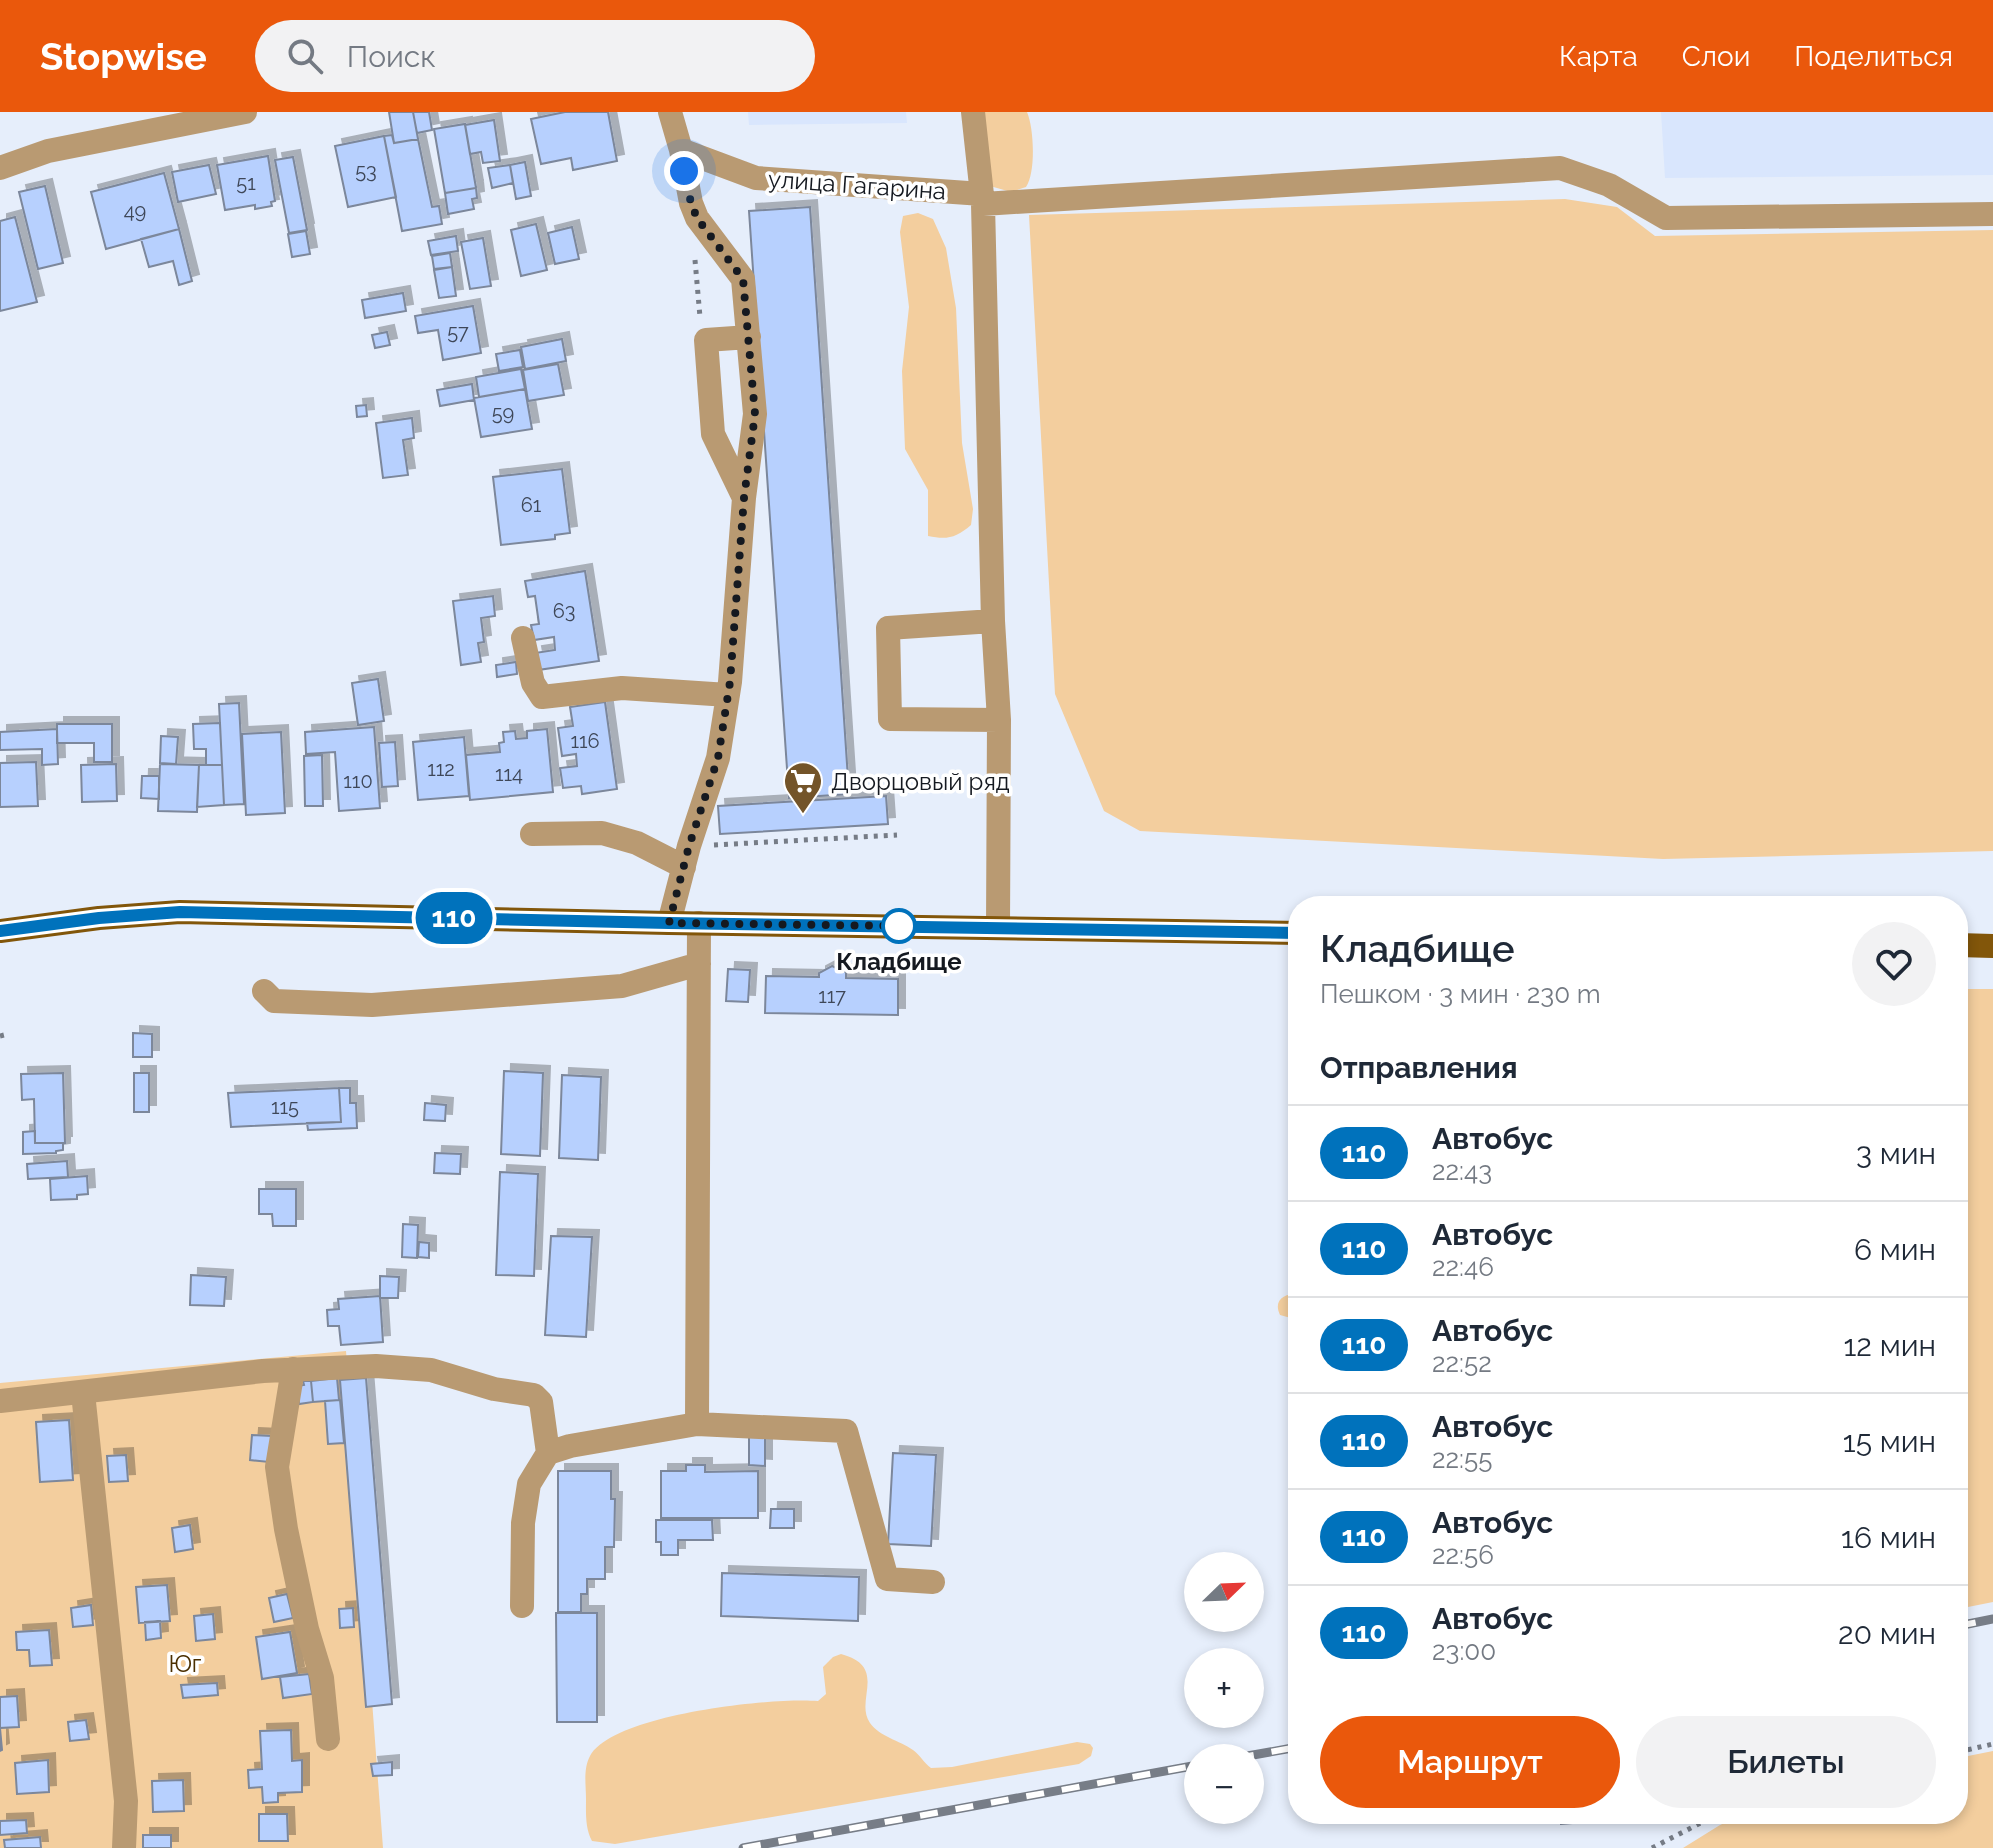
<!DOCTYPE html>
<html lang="ru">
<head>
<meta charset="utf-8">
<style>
  :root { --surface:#fff; --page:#f2f2f3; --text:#1f2937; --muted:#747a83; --line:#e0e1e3; --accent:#ea580c }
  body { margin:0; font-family:Raleway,sans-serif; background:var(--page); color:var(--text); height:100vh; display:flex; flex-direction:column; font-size:30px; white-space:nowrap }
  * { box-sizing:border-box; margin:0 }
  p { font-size:26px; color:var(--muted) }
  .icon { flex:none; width:44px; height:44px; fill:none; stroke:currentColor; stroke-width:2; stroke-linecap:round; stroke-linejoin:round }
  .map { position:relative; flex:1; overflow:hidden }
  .sheet { position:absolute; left:1288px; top:784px; width:680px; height:928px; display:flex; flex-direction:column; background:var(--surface); border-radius:32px; box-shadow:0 4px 12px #0003 }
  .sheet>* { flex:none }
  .badge { padding:0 16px; border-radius:26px; font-size:28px; line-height:52px }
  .needle { width:52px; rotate:67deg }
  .buttons { position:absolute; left:1184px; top:1440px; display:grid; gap:16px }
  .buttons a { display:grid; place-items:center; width:80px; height:80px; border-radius:50%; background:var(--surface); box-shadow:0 4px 12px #0003; font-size:40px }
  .you { position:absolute; width:40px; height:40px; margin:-20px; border:6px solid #fff; border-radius:50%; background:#1a73e8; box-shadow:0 0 0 12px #1a73e833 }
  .map>.badge { position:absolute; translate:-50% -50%; box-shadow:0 0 0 4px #fff }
  h2 { padding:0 32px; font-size:30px; line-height:72px }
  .round { display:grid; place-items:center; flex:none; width:84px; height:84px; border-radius:42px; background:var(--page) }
  .head { display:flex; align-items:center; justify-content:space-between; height:136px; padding:0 32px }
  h1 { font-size:38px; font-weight:600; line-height:60px }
  .primary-button { display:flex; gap:16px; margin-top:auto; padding:16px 32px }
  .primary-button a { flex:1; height:92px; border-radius:48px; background:var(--accent); color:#fff; font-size:32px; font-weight:600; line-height:92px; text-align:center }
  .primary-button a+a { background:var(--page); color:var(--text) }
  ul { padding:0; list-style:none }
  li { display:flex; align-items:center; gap:24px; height:96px; padding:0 32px; border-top:2px solid var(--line) }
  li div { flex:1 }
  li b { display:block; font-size:30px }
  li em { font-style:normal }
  li .badge { min-width:88px; font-weight:700; text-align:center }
  header { display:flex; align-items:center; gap:48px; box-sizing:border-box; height:112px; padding:0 40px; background:var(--accent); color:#fff }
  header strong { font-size:38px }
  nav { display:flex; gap:44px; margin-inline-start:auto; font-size:28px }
  .search { width:560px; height:72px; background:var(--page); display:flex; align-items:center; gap:20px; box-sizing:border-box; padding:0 28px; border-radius:44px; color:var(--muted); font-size:30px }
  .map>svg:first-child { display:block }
  .built { fill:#d9e6fd }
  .green { fill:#f3ce9e }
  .building { fill:#b7d0fe; stroke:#7c879b; stroke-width:2; filter:url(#shadow) }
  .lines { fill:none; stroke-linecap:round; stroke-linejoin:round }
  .path { stroke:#767c86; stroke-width:5; stroke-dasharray:4 6; stroke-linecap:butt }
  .minor { stroke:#b99a72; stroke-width:24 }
  .major { stroke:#82560a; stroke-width:24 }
  .rail-casing { stroke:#777d87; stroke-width:9 }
  .rail { stroke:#fff; stroke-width:6; stroke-dasharray:18; stroke-linecap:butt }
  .line-casing { stroke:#fff; stroke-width:18 }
  .line { stroke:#0072bc; stroke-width:12 }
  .walk { stroke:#151920; stroke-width:8; stroke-dasharray:0 14.4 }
  .stop-dot { fill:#fff; stroke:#0072bc; stroke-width:4 }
  .labels { text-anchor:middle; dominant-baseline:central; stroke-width:7; stroke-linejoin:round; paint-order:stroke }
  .number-label { font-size:20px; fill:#3e4758 }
  .street-label { font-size:24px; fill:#151920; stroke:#fff }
  .poi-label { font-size:24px; fill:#151920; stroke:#fff; text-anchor:start }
  .stop-label { font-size:24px; font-weight:bold; fill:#151920; stroke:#fff }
  .park-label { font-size:24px; fill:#4b2f00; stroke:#fff }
</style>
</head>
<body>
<header>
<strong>Stopwise</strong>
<div class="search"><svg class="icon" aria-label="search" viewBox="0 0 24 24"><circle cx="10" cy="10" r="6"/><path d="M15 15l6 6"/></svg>Поиск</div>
<nav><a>Карта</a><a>Слои</a><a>Поделиться</a></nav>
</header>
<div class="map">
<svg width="1993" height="1736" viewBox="0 0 1993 1736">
  <defs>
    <filter id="shadow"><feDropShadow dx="7" dy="-7" stdDeviation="0" flood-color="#0004"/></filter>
  </defs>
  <rect width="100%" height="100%" fill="#e6eefb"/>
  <path class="built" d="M748 0H906L907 11 749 13Z
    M1661 0H1993V63L1665 66Z"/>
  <path class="green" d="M983 0H1027C1034 16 1036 61 1026 75L1011 80 990 74Z
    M1565 87 1617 95 1655 124 1993 118V739L1663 747 1140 719 1104 699 1055 582 1029 103Z
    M918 101 933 107 946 136 956 196 962 331 973 397 971 413C956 426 947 428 928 424V378L905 337 902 259 909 195 900 120 903 104Z
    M1958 877H1993V1490L1958 1497Z
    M1298 1181V1208L1280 1203C1273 1188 1284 1182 1298 1181Z
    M346 1239 383 1736H0V1271Z
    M841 1542C889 1555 854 1588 870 1611 880 1625 899 1628 913 1638 920 1643 924 1651 931 1656L952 1655 1077 1630 1090 1632 1093 1636 1091 1644 1079 1652 615 1732 592 1729C585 1716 586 1701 586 1687 586 1673 583 1657 590 1644 613 1602 773 1585 818 1589L826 1582 823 1555 833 1545Z
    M1993 1639V1736H1683L1720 1713 1744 1702H1958V1646Z"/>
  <path class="building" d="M389 0H413L418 27 394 31Z
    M413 0H429L432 18 417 21Z
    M565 0H608L617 49 573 58 571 46 541 52 531 7Z
    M494 8 500 49 483 51 481 40 470 42 465 13Z
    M465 12 476 76 445 81 434 17Z
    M392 23 394 31 418 27 432 95 439 94 442 112 402 119 384 24Z
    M384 24 396 85 348 95 335 34Z
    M268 44 275 89 271 90 272 94 255 97V93L225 98 217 53Z
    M293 45 307 118 289 121 275 48Z
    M525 50 531 84 516 87 510 53Z
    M209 53 216 82 178 90 172 60Z
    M510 53 513 71 492 76 488 56Z
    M164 61 179 117 106 137 91 80Z
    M45 74 63 151 38 157 19 80Z
    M476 76 477 86 472 87 474 97 448 102 445 81Z
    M810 95 849 682 789 686 749 99Z
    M15 105 37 190 0 199V109Z
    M536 112 547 158 521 164 511 118Z
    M572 115 579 147 555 152 548 121Z
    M179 117 192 169 179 173 173 149 149 155 141 127Z
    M306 119 310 142 292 145 288 122Z
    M456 124 458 139 431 143 428 129Z
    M483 126 491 174 470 177 461 130Z
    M450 141 452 155 434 157 432 144Z
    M452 155 456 184 439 186 434 158Z
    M403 181 406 199 365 206 362 188Z
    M473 194 481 241 443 248 438 218 418 221 415 204Z
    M387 220 390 233 375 236 372 223Z
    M562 227 566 249 525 257 521 235Z
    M520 238 523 255 499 259 496 242Z
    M558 252 564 283 528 289 523 258Z
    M521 257 525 277 479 285 476 265Z
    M472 272 474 288 440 294 437 278Z
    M525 277 532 317 481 325 474 286Z
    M366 293 367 304 357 305 356 294Z
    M412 306 414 326 403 328 408 363 383 366 376 311Z
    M562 357 570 421 555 423V427L501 433 493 365Z
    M585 459 599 549 538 558 535 541 555 538 554 525 534 528 531 513 539 512 535 484 528 485 525 469Z
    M493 484 495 504 481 506 484 530 478 531 481 550 461 553 453 489Z
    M516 550 517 562 497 565 496 553Z
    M378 567 384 609 358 613 352 571Z
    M605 590 617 677 582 682 581 674 563 676 560 656 577 654 576 642 562 644 558 616 573 614 570 595Z
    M239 591 244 692 224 693 219 592Z
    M220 611 222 653H206V637H194L193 612Z
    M57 612H112V650H94V631H57Z
    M374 615 380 696 339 699 335 640 306 642 305 620Z
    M57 617 58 652 42 653V637L0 638V620Z
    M547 617 553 680 470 688 466 643 500 640 499 631 504 630 503 620 515 619 516 627 527 626V619Z
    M281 620 285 701 246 703 242 622Z
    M161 624 178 625 176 652 160 651Z
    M464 625 469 684 418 688 413 630Z
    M395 630 398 674 382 675 379 631Z
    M322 643 323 694H305L304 644Z
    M36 650 38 694 0 695V651Z
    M116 652 117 689 82 690 81 653Z
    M160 652 199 653 197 700 158 699Z
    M199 653H222L224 693 197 695Z
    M142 664H159V687L141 686Z
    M886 684 888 712 720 722 718 694Z
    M832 854 846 860V866L898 867V903L765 901 766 864 819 865V861Z
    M728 857 750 858 748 890 726 889Z
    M133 921 152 922V945H133Z
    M504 959 543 961 540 1044 501 1042Z
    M63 961 65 1031H35L34 987 22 988 21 962Z
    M134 961H149V1000H134Z
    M562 963 601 965 598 1048 559 1046Z
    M339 976 341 1010 231 1015 228 981Z
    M339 976H350V991H356L357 1016 308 1018 307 1011 341 1010Z
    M425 991 446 993 445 1009 424 1008Z
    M35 1019V1031H63V1038L56 1039V1041L23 1042V1020Z
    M435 1041 461 1042 460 1062 434 1061Z
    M67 1049 68 1065 28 1067 27 1052Z
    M500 1060 538 1062 534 1164 496 1163Z
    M87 1064 88 1082 77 1083V1087L51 1088 50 1067Z
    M259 1077H296V1114H273L272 1102H259Z
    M403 1112 418 1113 417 1146 402 1145Z
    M551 1124 592 1125 586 1225 545 1223Z
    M419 1130 429 1131V1146L418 1145Z
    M191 1163 226 1165 224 1194 190 1193Z
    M380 1164 399 1165 398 1186H380Z
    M380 1184 383 1230 341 1233 339 1214H328L327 1198 339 1197 338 1187Z
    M337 1266 339 1288 313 1290 311 1269Z
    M366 1266 392 1592 366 1595 340 1268Z
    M303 1269H311L313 1290 299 1292 297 1274 304 1273Z
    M340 1288 344 1331 328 1332 325 1289Z
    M69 1308 73 1368 40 1370 36 1310Z
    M252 1323 272 1324 269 1350 250 1348Z
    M749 1325H765V1354L749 1353Z
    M893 1341 936 1343 931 1434 888 1432Z
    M126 1343 128 1369 109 1370 107 1344Z
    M686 1353H705V1360L758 1359V1406H661V1359H686Z
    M558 1359H611V1387H615L614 1435H605V1467H587V1482H581V1500H558Z
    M771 1397H794V1416H770Z
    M656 1408H712L713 1428H678V1443H661V1430H656Z
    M190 1413 193 1437 175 1440 172 1416Z
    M722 1461 859 1465 858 1509 721 1504Z
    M167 1473 170 1509 139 1511 136 1475Z
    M287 1482 293 1506 274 1510 269 1486Z
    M91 1493 93 1513 73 1515 71 1496Z
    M353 1496 354 1515 340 1516 339 1497Z
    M556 1501H597V1610H557Z
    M213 1502 215 1527 196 1529 194 1504Z
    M160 1509 161 1526 146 1528 145 1510Z
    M49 1518 52 1553 30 1554 29 1538H17L16 1520Z
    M290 1520 297 1561 262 1567 256 1525Z
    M309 1562 312 1582 283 1586 280 1565Z
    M217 1571 218 1583 183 1586 181 1573Z
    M17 1584 19 1615 0 1616 2 1638 0 1639V1585Z
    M86 1608 89 1627 70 1629 68 1610Z
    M291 1618 292 1649 302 1648V1680L278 1681V1690L263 1691 262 1675 249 1676 248 1658 262 1657 260 1619Z
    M48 1648 49 1680 17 1682 15 1651Z
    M392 1650V1663L373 1664 371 1652Z
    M183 1668 184 1699 153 1700 152 1669Z
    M259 1702H287L288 1729H259Z
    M1560 1702H1584V1710L1561 1712Z
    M26 1708 27 1721 0 1723V1709Z
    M143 1723H171V1736H143Z
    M40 1725 41 1736H5L4 1728Z"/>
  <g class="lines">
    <path class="path" d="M695 148 700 205
      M714 733 897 723
      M0 924 4 923
      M1958 1640 1993 1632
      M1652 1736 1718 1702"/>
    <path class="minor" d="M670 0 681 38 756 66 982 82
      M973 0 983 92 993 509 999 608 998 816
      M0 56 48 39 245 0
      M983 92 1560 56 1609 73 1666 106 1993 102
      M744 386 713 322 706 228 749 225
      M993 509 888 516 890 607 999 608
      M523 526 533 571 542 585 622 576 728 583
      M532 722 602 721 637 731 684 755
      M669 811 689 734 718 646 730 570 744 386 755 302 743 167 697 106 691 91 681 38
      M699 811 697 1312 846 1319 887 1467 933 1470
      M264 879 274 889 372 893 622 874 699 852
      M293 1257 277 1355 286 1417 307 1517 322 1566 328 1627
      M83 1281 126 1689 124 1736
      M0 1289 263 1259 376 1254 431 1258 494 1277 534 1283 541 1290 548 1341
      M522 1494 523 1411 529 1372 548 1341 570 1334 697 1312"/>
    <path class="major" d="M0 819 99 806 180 800 669 811 1298 821
      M1958 833 1993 834"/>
    <g class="rail-casing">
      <path id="rail" d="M1958 1514 1993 1507
        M1236 1646 1298 1635
        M743 1736 1198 1653"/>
    </g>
    <use href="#rail" class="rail"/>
  </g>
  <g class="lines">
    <g class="line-casing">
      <path id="line" d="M0 819 99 806 180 800 669 811 1298 821"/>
    </g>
    <use href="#line" class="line"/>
    <path class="walk" d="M684 59 691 91 697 106 743 167 755 302 744 386 730 570 718 646 689 734 669 811 899 814"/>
  </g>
  <defs>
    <g id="supermarket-pin" transform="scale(2)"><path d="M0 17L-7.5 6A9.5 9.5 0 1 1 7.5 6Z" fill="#735429" stroke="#fff"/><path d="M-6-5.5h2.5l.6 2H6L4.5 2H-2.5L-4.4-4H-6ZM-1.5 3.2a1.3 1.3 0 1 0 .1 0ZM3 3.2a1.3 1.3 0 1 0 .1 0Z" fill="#fff"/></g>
  </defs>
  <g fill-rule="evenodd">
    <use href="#supermarket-pin" x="803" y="669"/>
  </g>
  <circle class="stop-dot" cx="899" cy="814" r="16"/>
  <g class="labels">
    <g class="number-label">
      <text x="366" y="59">53</text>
      <text x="246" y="71">51</text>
      <text x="135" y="99">49</text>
      <text x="458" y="220">57</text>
      <text x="503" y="301">59</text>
      <text x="531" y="393">61</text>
      <text x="564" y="499">63</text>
      <text x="585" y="629">116</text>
      <text x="441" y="657">112</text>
      <text x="509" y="662">114</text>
      <text x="358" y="669">110</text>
      <text x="832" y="884">117</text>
      <text x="285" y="995">115</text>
    </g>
    <g class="street-label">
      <text transform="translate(857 73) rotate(4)">улица Гагарина</text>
    </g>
    <g class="poi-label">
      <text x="831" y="669">Дворцовый ряд</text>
    </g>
    <g class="stop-label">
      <text x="899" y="849">Кладбище</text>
    </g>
    <g class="park-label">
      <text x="185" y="1551">Юг</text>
    </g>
  </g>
</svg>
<div class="buttons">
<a><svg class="needle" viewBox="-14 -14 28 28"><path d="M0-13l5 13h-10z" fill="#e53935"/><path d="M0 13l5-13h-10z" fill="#747a83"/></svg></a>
<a>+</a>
<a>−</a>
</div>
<div class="you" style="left:684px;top:59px"></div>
<b class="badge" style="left:454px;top:806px;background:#0072bc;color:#fff">110</b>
<section class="sheet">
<div class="head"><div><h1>Кладбище</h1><p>Пешком · 3 мин · 230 m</p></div><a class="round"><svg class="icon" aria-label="heart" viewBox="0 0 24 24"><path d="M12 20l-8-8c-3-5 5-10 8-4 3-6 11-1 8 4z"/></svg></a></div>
<h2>Отправления</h2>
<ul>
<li><span class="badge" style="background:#0072bc;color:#fff">110</span><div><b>Автобус</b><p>22:43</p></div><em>3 мин</em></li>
<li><span class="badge" style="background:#0072bc;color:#fff">110</span><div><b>Автобус</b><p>22:46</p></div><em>6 мин</em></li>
<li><span class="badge" style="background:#0072bc;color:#fff">110</span><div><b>Автобус</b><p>22:52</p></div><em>12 мин</em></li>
<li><span class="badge" style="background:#0072bc;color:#fff">110</span><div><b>Автобус</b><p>22:55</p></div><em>15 мин</em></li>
<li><span class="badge" style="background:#0072bc;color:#fff">110</span><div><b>Автобус</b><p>22:56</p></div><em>16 мин</em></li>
<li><span class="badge" style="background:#0072bc;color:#fff">110</span><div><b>Автобус</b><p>23:00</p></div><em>20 мин</em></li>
</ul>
<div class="primary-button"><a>Маршрут</a><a>Билеты</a></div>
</section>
</div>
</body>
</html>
